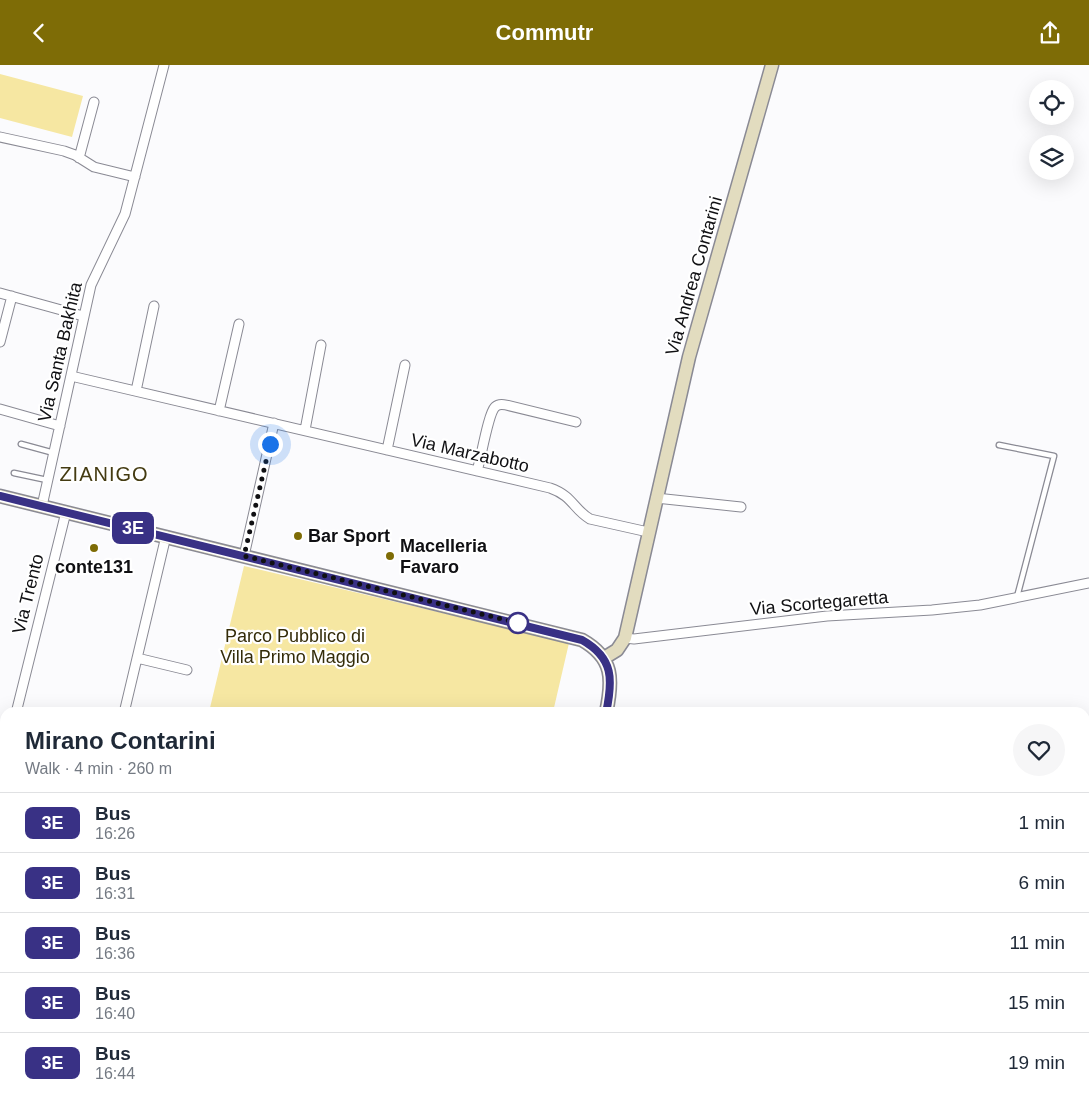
<!DOCTYPE html>
<html lang="en">
<head>
<meta charset="utf-8">
<style>
  :root { --surface:#fff; --page:#f6f6f7; --text:#1f2937; --muted:#747a83; --line:#e0e1e3; --accent:#7e6c06 }
  body { margin:0; font-family:Helvetica,sans-serif; background:var(--page); color:var(--text); height:100vh; display:flex; flex-direction:column; font-size:19px; white-space:nowrap }
  * { box-sizing:border-box; margin:0 }
  p { font-size:16px; color:var(--muted) }
  .icon { flex:none; width:28px; height:28px; fill:none; stroke:currentColor; stroke-width:2; stroke-linecap:round; stroke-linejoin:round }
  .map { position:relative; flex:1; overflow:hidden }
  .details { position:absolute; left:0px; top:642px; width:1090px; height:396px; display:flex; flex-direction:column; background:var(--surface); border-radius:15px 15px 0 0; box-shadow:0 5px 20px #0002 }
  .details>* { flex:none }
  .badge { padding:0 10px; border-radius:8px; font-size:18px; line-height:32px }
  .controls { position:absolute; left:1029px; top:15px; display:grid; gap:10px }
  .controls a { display:grid; place-items:center; width:45px; height:45px; border-radius:50%; background:var(--surface); box-shadow:0 5px 20px #0002; font-size:25px }
  .you { position:absolute; width:25px; height:25px; margin:-12px; border:4px solid #fff; border-radius:50%; background:#1a73e8; box-shadow:0 0 0 8px #1a73e833 }
  .map>.badge { position:absolute; translate:-50% -50%; box-shadow:0 0 0 2px #fff }
  .round { display:grid; place-items:center; flex:none; width:52px; height:52px; border-radius:26px; background:var(--page) }
  .head { display:flex; align-items:center; justify-content:space-between; height:85px; padding:0 25px }
  h1 { font-size:24px; font-weight:600; line-height:38px }
  ul { padding:0; list-style:none }
  li { display:flex; align-items:center; gap:15px; height:60px; padding:0 25px; border-top:1px solid var(--line) }
  li div { flex:1 }
  li b { display:block; font-size:19px }
  li em { font-style:normal }
  li .badge { min-width:55px; font-weight:700; text-align:center }
  header { display:flex; justify-content:space-between; align-items:center; height:65px; padding:0 25px; background:var(--accent); color:#fff; font-size:22px; font-weight:600 }
  .map>svg:first-child { display:block }
  .green { fill:#f6e7a2 }
  .lines { fill:none; stroke-linecap:round; stroke-linejoin:round }
  .stream { stroke:#bcb8ff; stroke-width:3 }
  .lane-casing { stroke:#8a8a94; stroke-width:7 }
  .street-casing { stroke:#8a8a94; stroke-width:11 }
  .secondary-casing { stroke:#8a8a94; stroke-width:15 }
  .lane { stroke:#fff; stroke-width:4.5 }
  .street { stroke:#fff; stroke-width:9 }
  .secondary { stroke:#e2dcbf; stroke-width:12 }
  .line-casing { stroke:#fff; stroke-width:11 }
  .line { stroke:#393185; stroke-width:8 }
  .walk { stroke:#101013; stroke-width:5; stroke-dasharray:0 9 }
  .poi-dot { fill:#7e6c06; stroke:#fff; stroke-width:2 }
  .stop-dot { fill:#fff; stroke:#393185; stroke-width:2.5 }
  .labels { text-anchor:middle; dominant-baseline:central; stroke-width:4.5; stroke-linejoin:round; paint-order:stroke }
  .street-label { font-size:18px; fill:#101013; stroke:#fff }
  .poi-label { font-size:18px; font-weight:bold; fill:#101013; stroke:#fff; text-anchor:start }
  .park-label { font-size:18px; fill:#342c09; stroke:#fff }
  .quarter-label { font-size:20px; letter-spacing:1px; fill:#443b12; stroke:#fff }
</style>
</head>
<body>
<header><svg class="icon" aria-label="back" viewBox="0 0 24 24"><path d="M15 5l-7 7 7 7"/></svg>Commutr<svg class="icon" aria-label="share" viewBox="0 0 24 24"><path d="M12 15V3M7 8l5-5 5 5M5 13v7h14v-7"/></svg></header>
<div class="map">
<svg width="1089" height="1038" viewBox="0 0 1089 1038">
  <rect width="100%" height="100%" fill="#fbfbfd"/>
  <path class="green" d="M0 9 83 31 72 72 0 53Z
    M244 501 569 578 553 647H209Z
    M5 778V826L0 781Z"/>
  <g class="lines">
    <path class="stream" d="M0 770H5
      M1085 990 1089 991"/>
    <g class="lane-casing">
      <path id="lane" d="M21 379 54 388
        M999 380 1054 391 1017 532
        M14 408 47 415"/>
    </g>
    <g class="street-casing">
      <path id="street" d="M0 72 64 86 75 90 94 102 135 112
        M79 93 94 37
        M0 228 83 251
        M0 277 12 231
        M71 311 550 423C573 431 573 444 590 454L648 467
        M136 326 154 241
        M0 344 60 361
        M219 346 239 259
        M305 365 321 280
        M387 385 405 300
        M477 406C481 394 488 349 495 342 498 339 502 339 506 340L576 357
        M656 433 741 442
        M42 441 91 220 125 149 164 0
        M244 491 274 358
        M625 573 634 574 827 551 932 545 980 540 1089 518
        M137 593 187 605
        M16 648 66 447
        M124 648 166 471
        M2 700 5 690"/>
    </g>
    <g class="secondary-casing">
      <path id="secondary" d="M0 431 582 575C614 593 613 615 606 648
        M604 593 617 585 625 573 689 292 772 0
        M1085 1002 1089 1003"/>
    </g>
    <use href="#lane" class="lane"/>
    <use href="#street" class="street"/>
    <use href="#secondary" class="secondary"/>
  </g>
  <g class="lines">
    <g class="line-casing">
      <path id="line" d="M0 431 582 575C614 593 613 615 606 648"/>
    </g>
    <use href="#line" class="line"/>
    <path class="walk" d="M270 379 244 491 518 558"/>
  </g>
  <g class="poi-dot">
    <circle cx="298" cy="471" r="5"/>
    <circle cx="94" cy="483" r="5"/>
    <circle cx="390" cy="491" r="5"/>
  </g>
  <circle class="stop-dot" cx="518" cy="558" r="10"/>
  <g class="labels">
    <g class="street-label">
      <text transform="translate(694 211) rotate(-74)">Via Andrea Contarini</text>
      <text transform="translate(60 287) rotate(-77)">Via Santa Bakhita</text>
      <text transform="translate(470 388) rotate(13)">Via Marzabotto</text>
      <text transform="translate(28 529) rotate(-76)">Via Trento</text>
      <text transform="translate(819 538) rotate(-5)">Via Scortegaretta</text>
    </g>
    <g class="poi-label">
      <text x="308" y="471">Bar Sport</text>
      <text x="400" y="481">Macelleria<tspan x="400" dy="21">Favaro</tspan></text>
      <text x="94" y="502" text-anchor="middle">conte131</text>
    </g>
    <g class="park-label">
      <text x="295" y="571">Parco Pubblico di<tspan x="295" dy="21">Villa Primo Maggio</tspan></text>
    </g>
    <g class="quarter-label">
      <text x="104" y="409">ZIANIGO</text>
    </g>
  </g>
</svg>
<div class="controls">
<a><svg class="icon" aria-label="locate" viewBox="0 0 24 24"><circle cx="12" cy="12" r="6"/><path d="M12 2v4M12 18v4M2 12h4M18 12h4"/></svg></a>
<a><svg class="icon" aria-label="layers" viewBox="0 0 24 24"><path d="M12 4l9 5-9 5-9-5zM3 14l9 5 9-5"/></svg></a>
</div>
<div class="you" style="left:270px;top:379px"></div>
<b class="badge" style="left:133px;top:463px;background:#393185;color:#fff">3E</b>
<section class="details">
<div class="head"><div><h1>Mirano Contarini</h1><p>Walk · 4 min · 260 m</p></div><a class="round"><svg class="icon" aria-label="heart" viewBox="0 0 24 24"><path d="M12 20l-8-8c-3-5 5-10 8-4 3-6 11-1 8 4z"/></svg></a></div>
<ul>
<li><span class="badge" style="background:#393185;color:#fff">3E</span><div><b>Bus</b><p>16:26</p></div><em>1 min</em></li>
<li><span class="badge" style="background:#393185;color:#fff">3E</span><div><b>Bus</b><p>16:31</p></div><em>6 min</em></li>
<li><span class="badge" style="background:#393185;color:#fff">3E</span><div><b>Bus</b><p>16:36</p></div><em>11 min</em></li>
<li><span class="badge" style="background:#393185;color:#fff">3E</span><div><b>Bus</b><p>16:40</p></div><em>15 min</em></li>
<li><span class="badge" style="background:#393185;color:#fff">3E</span><div><b>Bus</b><p>16:44</p></div><em>19 min</em></li>
</ul>
</section>
</div>
</body>
</html>
